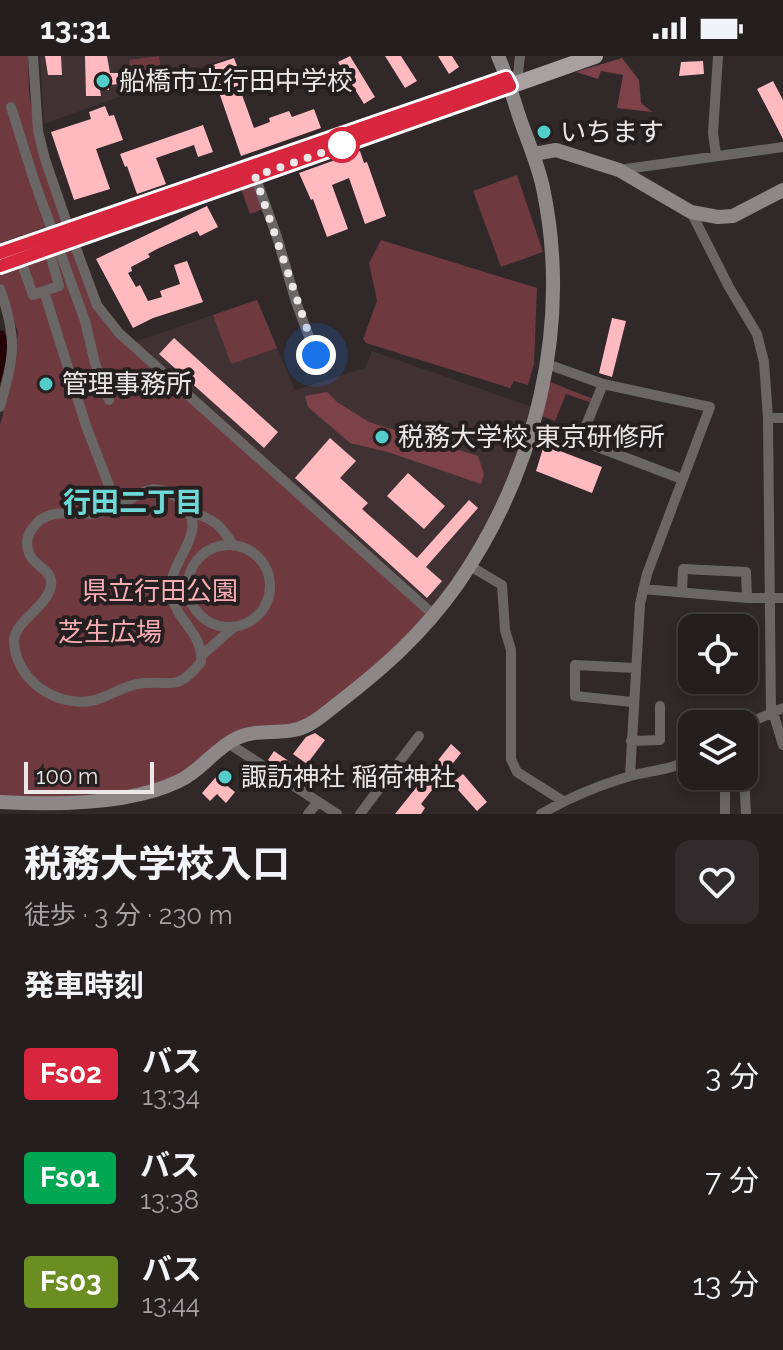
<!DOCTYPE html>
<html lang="ja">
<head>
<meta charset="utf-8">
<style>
  :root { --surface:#241e1f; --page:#302b2c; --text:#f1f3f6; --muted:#a3a2a4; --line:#413c3d }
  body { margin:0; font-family:Raleway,"Noto Sans JP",sans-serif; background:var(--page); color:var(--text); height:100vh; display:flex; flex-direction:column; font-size:30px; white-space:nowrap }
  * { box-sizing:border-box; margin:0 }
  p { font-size:26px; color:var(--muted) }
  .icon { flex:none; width:44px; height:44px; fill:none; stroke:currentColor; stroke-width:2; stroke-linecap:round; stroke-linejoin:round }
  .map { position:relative; height:758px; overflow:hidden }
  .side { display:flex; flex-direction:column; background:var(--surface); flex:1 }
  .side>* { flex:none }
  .badge { padding:0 16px; border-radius:6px; font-size:28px; line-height:52px }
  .buttons { position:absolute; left:678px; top:558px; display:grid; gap:16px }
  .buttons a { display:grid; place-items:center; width:80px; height:80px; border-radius:16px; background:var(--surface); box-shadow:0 4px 12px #0003,0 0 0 2px var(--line); font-size:40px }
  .scale { position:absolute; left:24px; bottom:20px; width:130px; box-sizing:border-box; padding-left:8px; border:4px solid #ece7e7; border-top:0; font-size:22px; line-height:28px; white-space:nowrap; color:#ece7e7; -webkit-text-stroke:6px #261f1f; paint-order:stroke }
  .you { position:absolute; width:40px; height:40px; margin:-20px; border:6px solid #fff; border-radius:50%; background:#1a73e8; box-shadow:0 0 0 12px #1a73e833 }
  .map>.badge { position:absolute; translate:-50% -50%; box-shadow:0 0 0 4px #fff }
  h2 { padding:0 24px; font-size:30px; line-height:72px }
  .round { display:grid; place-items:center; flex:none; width:84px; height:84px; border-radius:16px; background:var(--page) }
  .overview { display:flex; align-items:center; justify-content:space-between; height:136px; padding:0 24px }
  h1 { font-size:38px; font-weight:700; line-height:60px }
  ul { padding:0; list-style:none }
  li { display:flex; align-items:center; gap:24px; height:104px; padding:0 24px }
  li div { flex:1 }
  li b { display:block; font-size:30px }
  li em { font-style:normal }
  li .badge { min-width:88px; font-weight:700; text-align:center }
  .status { display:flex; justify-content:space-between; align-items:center; height:56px; padding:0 40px; background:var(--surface); direction:ltr }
  .status svg { height:22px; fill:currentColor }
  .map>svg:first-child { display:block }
  .built { fill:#403233 }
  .green { fill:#6e3a40 }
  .forest { fill:#7d4249 }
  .water { fill:#240107 }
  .building { fill:#ffbac0 }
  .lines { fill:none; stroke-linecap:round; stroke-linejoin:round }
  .street { stroke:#6a6666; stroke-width:10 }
  .secondary { stroke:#8d8787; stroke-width:14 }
  .primary { stroke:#a8a0a1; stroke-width:16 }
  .street-bridge { stroke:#6a6666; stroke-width:10 }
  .line-casing { stroke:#fff; stroke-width:18 }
  .line { stroke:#d7263d; stroke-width:12 }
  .walk { stroke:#ece7e7; stroke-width:8; stroke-dasharray:0 14.4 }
  .poi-dot { fill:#53cdca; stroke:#261f1f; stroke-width:3 }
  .stop-dot { fill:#fff; stroke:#d7263d; stroke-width:4 }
  .labels { text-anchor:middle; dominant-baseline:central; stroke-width:8; stroke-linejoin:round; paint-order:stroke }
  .poi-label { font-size:26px; fill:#ece7e7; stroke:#261f1f; text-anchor:start }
  .park-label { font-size:26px; fill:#f8adb4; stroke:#261f1f }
  .neighbourhood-label { font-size:28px; font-weight:bold; fill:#6dd9d6; stroke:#261f1f }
</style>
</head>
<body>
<div class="status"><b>13:31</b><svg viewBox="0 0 49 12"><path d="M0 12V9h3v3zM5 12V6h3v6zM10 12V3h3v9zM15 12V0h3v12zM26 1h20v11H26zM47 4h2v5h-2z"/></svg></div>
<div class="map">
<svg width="783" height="758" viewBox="0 0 783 758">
  <rect width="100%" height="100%" fill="#302829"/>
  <path class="built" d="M40 0H233L44 68Z
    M257 244 295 334 365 312 372 295 532 351 514 410 475 492 433 552 134 286Z"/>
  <path class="green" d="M0 0H28L29 36 38 95 63 165 0 187Z
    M159 0 161 13 131 18 129 4Z
    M517 119 543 196 501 211 473 135Z
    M254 128 263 153 250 158 241 133Z
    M381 184 537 232 534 308 528 329 514 325 510 332 366 287 363 283 377 245 369 207Z
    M73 193 102 263 429 559C397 591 369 617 333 644 321 652 306 665 292 669 271 674 254 667 232 678 211 687 199 707 180 719 147 739 40 743 0 740V369L9 336 18 276 0 227V219Z
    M257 244 277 292 231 308 213 259Z
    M550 326 593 343 592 347 566 338 555 365 541 360Z"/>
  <path class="forest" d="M622 2 639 24 641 47 652 56 617 52 623 19 601 15 598 23 576 16Z
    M327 336 337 346 369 366 478 400 484 418 481 428 388 396 350 387 308 351 305 340Z"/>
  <path class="water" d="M3 274C13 291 4 311 0 328V275Z"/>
  <path class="building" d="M45 0H61L62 19H48Z
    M85 0H107L110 17H118L119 28 109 29V34H100L101 40H86Z
    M350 0 375 41 364 48 338 6Z
    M385 0H401L417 25 405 32Z
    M438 0H452L459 11 449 18Z
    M234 2 237 10 232 11 254 72 270 66 269 62 289 55 292 61 314 53 321 72 241 100 210 10Z
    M703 5 704 18 679 20 681 6Z
    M169 13 171 20 147 29 144 22Z
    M773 25 783 44V83L757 33Z
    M105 50 109 60 114 59 123 84 96 93 110 133 74 144 51 76 91 63 89 56Z
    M203 69 213 96 198 101 194 89 156 102 166 128 137 138 127 110 125 111 120 98Z
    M360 95 364 107 367 106 386 160 365 168 349 122 332 129 348 173 327 181 313 143 311 144 299 117Z
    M207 150 218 171 200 180 197 175 157 193 148 198 150 201 131 211 132 215 128 217 136 231 140 229 148 245 162 241 160 235 180 228 174 209 187 205 203 246 153 262 133 272 96 203Z
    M612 262 626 265 612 321 599 317Z
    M174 282 278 376 264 392 159 298Z
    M330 382 356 405 340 422 368 447 362 453 417 502 469 444 478 452 426 511 442 525 427 542 295 422Z
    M544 389 602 411 592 437 536 415Z
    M408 417 445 450 424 473 387 440Z
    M315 677 325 684 307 708 293 698 306 681Z
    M451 688 461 697 421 748 425 752 421 758H395Z
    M274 695 290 706 285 715 268 704Z
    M463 718 487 746 477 755 452 727Z
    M216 721 235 736 226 747 217 738 210 745 202 737Z"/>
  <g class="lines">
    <path class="street" d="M33 0 38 75 45 103 69 173
      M518 18 520 0
      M11 51 34 124
      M716 99 713 77 718 0
      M619 114 783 91
      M255 120 277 181 296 246 318 305
      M691 156 729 231 757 278 764 306 768 362 771 657
      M73 184 97 249 119 277 435 560
      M50 198 59 230 44 235 86 370 117 450
      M22 208 33 239 44 235
      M0 233C18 284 14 300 0 351
      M85 265 95 307 109 344
      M547 308 603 328 710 351 647 518 640 548 630 720
      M603 328 582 379 587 387 682 423
      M768 362H783
      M154 433C167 434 177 439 185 449 210 481 164 506 172 540 177 566 204 578 201 606 174 639 171 622 137 628 121 631 107 642 91 645 55 651 15 623 14 585 14 566 47 551 51 530 54 514 33 510 29 497 26 489 27 480 32 473 50 445 83 465 110 454 126 448 136 436 154 433Z
      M190 456C214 463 220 468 233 489
      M188 530a41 41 0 1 1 82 0a41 41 0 1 1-82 0Z
      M470 510 502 529 505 574 511 594V703L517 716 563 745
      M643 533 747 542H783
      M682 536 683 513 746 516 747 542
      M202 599 234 571
      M632 646 575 640V609L635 612
      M773 656 783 689
      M744 669 783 652
      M631 685 660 684V650
      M228 687 337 758
      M744 719 746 758
      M725 720V758
      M308 758 318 746
      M360 758 419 680
      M541 758C568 742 597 730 627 721 649 714 672 715 692 702"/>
    <path class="secondary" d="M534 98 556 94 619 114 691 156 718 161 733 160 783 134
      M0 746C54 749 130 749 179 725 201 715 215 692 237 682 259 671 286 681 308 669 319 663 328 655 337 648 385 611 422 578 457 529 536 415 572 270 543 132 538 108 528 86 520 63 513 42 507 20 498 0"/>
    <path class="primary" d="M0 197 198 128
      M0 210 595 0"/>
    <path class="street-bridge" d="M34 124 85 265"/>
  </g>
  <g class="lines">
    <g class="line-casing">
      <path id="line" d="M0 197 506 22 510 30 0 210"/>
    </g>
    <use href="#line" class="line"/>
    <path class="walk" d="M316 299 255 120 347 88 342 89"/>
  </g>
  <g class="poi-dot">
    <circle cx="103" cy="25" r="8"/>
    <circle cx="544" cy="76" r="8"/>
    <circle cx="46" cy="328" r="8"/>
    <circle cx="382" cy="381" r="8"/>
    <circle cx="225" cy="721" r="8"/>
  </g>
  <circle class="stop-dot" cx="342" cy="89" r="16"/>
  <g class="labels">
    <g class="poi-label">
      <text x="119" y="25">船橋市立行田中学校</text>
      <text x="560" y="76">いちます</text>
      <text x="62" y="328">管理事務所</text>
      <text x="398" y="381">税務大学校 東京研修所</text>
      <text x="241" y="721">諏訪神社 稲荷神社</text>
    </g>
    <g class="park-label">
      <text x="160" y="535">県立行田公園</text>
      <text x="110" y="576">芝生広場</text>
    </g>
    <g class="neighbourhood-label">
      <text x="133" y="446">行田二丁目</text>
    </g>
  </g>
</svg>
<div class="buttons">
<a><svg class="icon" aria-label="locate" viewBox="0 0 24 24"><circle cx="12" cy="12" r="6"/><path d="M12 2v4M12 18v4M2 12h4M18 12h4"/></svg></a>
<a><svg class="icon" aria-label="layers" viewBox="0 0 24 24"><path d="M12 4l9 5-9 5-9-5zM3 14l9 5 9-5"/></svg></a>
</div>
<div class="scale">100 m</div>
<div class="you" style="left:316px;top:299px"></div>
</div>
<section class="side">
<div class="overview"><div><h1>税務大学校入口</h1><p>徒歩 · 3 分 · 230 m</p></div><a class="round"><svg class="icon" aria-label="heart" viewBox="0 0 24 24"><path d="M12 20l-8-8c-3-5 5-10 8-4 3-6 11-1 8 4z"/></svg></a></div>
<h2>発車時刻</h2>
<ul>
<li><span class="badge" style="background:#d7263d;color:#fff">Fs02</span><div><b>バス</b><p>13:34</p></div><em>3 分</em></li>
<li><span class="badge" style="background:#00a651;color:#fff">Fs01</span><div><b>バス</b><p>13:38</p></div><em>7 分</em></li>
<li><span class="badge" style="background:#6b8e23;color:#fff">Fs03</span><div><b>バス</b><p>13:44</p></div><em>13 分</em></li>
</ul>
</section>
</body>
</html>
